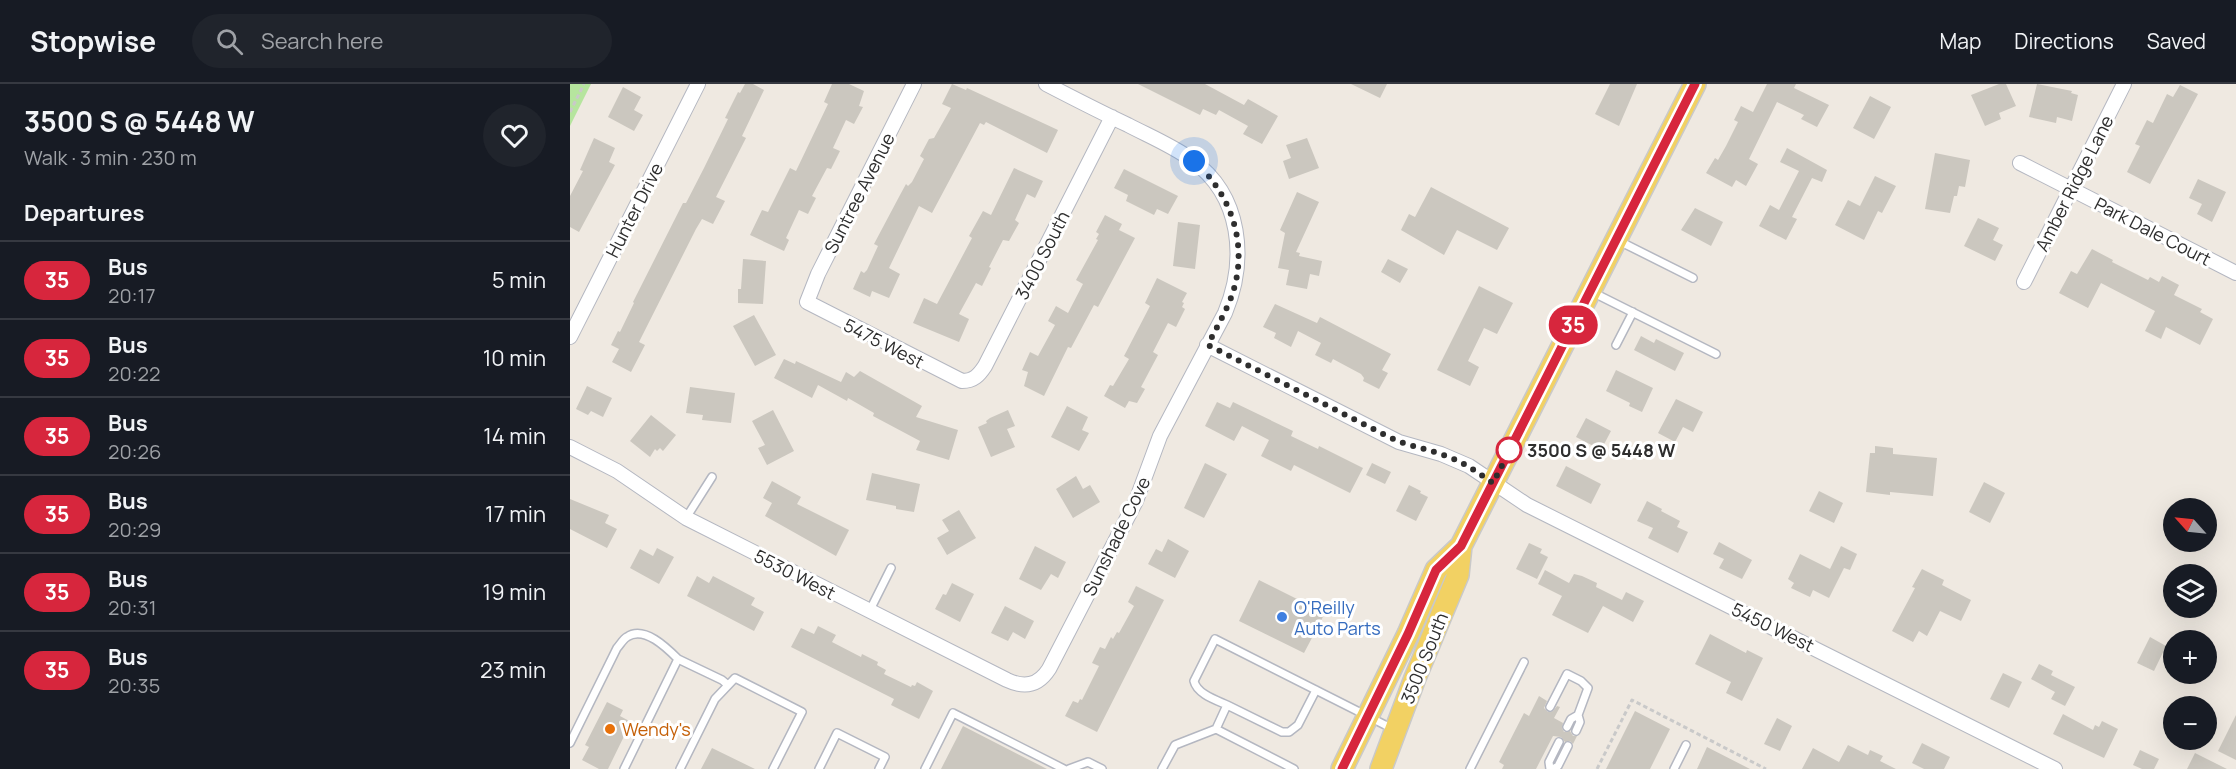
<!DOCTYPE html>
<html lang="en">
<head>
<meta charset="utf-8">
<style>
  :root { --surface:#171b24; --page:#20242c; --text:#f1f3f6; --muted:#9ea1a6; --line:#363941 }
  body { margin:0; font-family:Manrope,sans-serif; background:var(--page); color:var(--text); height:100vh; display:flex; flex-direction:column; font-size:22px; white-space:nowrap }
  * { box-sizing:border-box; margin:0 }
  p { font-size:20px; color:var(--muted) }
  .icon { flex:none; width:33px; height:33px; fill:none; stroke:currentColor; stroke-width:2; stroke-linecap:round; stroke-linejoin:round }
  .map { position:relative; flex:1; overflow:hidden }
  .sheet { display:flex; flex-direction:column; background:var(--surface); width:570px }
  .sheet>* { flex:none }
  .badge { padding:0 12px; border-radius:20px; font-size:21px; line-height:39px }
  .needle { width:39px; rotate:297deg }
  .buttons { position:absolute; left:1593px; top:414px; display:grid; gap:12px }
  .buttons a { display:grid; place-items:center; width:54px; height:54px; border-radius:50%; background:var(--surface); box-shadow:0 6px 24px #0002; font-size:30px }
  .you { position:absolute; width:30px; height:30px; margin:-15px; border:4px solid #fff; border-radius:50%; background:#1a73e8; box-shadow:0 0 0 9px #1a73e833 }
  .map>.badge { position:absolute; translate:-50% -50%; box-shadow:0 0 0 3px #fff }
  h2 { padding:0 24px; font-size:22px; line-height:54px }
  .round { display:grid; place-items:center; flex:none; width:63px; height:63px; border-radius:32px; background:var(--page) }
  .summary { display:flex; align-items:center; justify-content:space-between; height:102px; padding:0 24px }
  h1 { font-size:28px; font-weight:700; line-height:45px }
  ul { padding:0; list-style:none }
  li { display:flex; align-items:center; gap:18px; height:78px; padding:0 24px; border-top:2px solid var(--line) }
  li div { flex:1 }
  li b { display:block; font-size:22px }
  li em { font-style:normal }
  li .badge { min-width:66px; font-weight:700; text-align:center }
  header { display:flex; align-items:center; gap:36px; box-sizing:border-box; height:84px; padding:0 30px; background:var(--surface); border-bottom:2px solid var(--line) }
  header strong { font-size:28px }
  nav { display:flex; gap:33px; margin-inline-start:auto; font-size:21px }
  .search { width:420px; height:54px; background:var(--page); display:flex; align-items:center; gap:15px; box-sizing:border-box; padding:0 21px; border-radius:33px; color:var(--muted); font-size:22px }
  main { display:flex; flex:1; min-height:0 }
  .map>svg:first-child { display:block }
  .green { fill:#b6e59e }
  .building { fill:#cbc7bf }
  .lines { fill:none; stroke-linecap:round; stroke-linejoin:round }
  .lane-casing { stroke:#b4b7c1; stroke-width:10 }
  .street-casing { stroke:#b4b7c1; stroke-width:16 }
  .primary-casing { stroke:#c9c9c9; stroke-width:24 }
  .path { stroke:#c9c9c9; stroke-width:3; stroke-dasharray:4.5 3; stroke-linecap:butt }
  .lane { stroke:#fff; stroke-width:7 }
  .street { stroke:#fff; stroke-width:14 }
  .primary { stroke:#f2d163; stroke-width:21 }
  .line-casing { stroke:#fff; stroke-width:14 }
  .line { stroke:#d7263d; stroke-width:9 }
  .walk { stroke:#2e2e2e; stroke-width:6; stroke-dasharray:0 10.8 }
  .stop-dot { fill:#fff; stroke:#d7263d; stroke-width:3 }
  .shop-dot { fill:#3f7fe0; stroke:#fff; stroke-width:2 }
  .food-dot { fill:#e8710a; stroke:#fff; stroke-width:2 }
  .labels { text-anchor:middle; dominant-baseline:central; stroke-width:6; stroke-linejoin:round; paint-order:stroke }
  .street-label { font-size:18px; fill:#2e2e2e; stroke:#fff }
  .stop-label { font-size:18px; font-weight:bold; fill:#2e2e2e; stroke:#fff; text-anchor:start }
  .shop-label { font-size:18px; fill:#366cbe; stroke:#fff; text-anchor:start }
  .food-label { font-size:18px; fill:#c56008; stroke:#fff; text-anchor:start }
</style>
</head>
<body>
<header>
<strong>Stopwise</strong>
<div class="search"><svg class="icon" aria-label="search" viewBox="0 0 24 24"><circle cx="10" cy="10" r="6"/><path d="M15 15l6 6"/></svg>Search here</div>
<nav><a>Map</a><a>Directions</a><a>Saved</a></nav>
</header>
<main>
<section class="sheet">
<div class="summary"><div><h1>3500 S @ 5448 W</h1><p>Walk · 3 min · 230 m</p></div><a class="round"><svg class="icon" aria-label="heart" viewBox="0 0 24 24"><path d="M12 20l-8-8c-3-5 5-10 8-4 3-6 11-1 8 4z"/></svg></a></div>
<h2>Departures</h2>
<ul>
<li><span class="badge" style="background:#d7263d;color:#fff">35</span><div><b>Bus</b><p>20:17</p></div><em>5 min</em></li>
<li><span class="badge" style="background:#d7263d;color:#fff">35</span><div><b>Bus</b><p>20:22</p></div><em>10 min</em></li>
<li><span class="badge" style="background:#d7263d;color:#fff">35</span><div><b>Bus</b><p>20:26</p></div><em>14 min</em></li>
<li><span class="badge" style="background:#d7263d;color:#fff">35</span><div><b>Bus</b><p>20:29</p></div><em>17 min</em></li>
<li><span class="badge" style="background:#d7263d;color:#fff">35</span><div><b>Bus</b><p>20:31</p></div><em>19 min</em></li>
<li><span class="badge" style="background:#d7263d;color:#fff">35</span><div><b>Bus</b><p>20:35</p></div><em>23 min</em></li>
</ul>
</section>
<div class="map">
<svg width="1666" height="685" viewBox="0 0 1666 685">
  <rect width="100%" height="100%" fill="#efe9e1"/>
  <path class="green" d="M0 0H21L0 42Z"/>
  <path class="building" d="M175 0H183L194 6 172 52 176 54 146 113 155 117 143 140 132 135 126 145 69 258 75 261 61 288 42 278 49 265 41 261 48 247 50 248 64 219 63 218 113 119H116L134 84 158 35 155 34 168 8 170 9Z
    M262 0H279L294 7 289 22 293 23 284 40 276 36 263 64 270 67 261 85 257 84 242 112 246 114 238 130 229 126 216 154 219 156 214 167 180 151 192 126 198 128 220 84 226 87 258 20 254 18Z
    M382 0 396 6 397 4 488 46 477 69 416 38 414 41 410 39 362 129 349 122 319 184 330 190 319 214 302 207 300 213 283 205 291 187 294 189 297 186 308 162 304 160 330 111 336 100 338 102 342 98 354 75 350 72 359 55 364 54 381 24 372 20Z
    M568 0H635L674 21 678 15 708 32 692 60 673 50 678 42 649 26 646 31 633 25 630 31Z
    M781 0H817L810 14Z
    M1040 0H1067L1049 42 1025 30Z
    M1197 0H1226L1224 4 1259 21 1247 43 1231 35 1234 31 1207 18 1179 75 1188 80 1176 102 1166 96 1162 103 1136 89 1145 74 1148 76 1156 62 1168 38 1164 36 1171 22 1183 28Z
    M1429 0H1436L1446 22 1429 29 1431 35 1415 42 1401 11Z
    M1467 0 1502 7 1501 9 1508 11 1502 37 1487 33 1486 39 1459 33Z
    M1610 1 1628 10 1580 100 1557 88 1570 62 1565 60 1577 36 1583 39 1597 10 1603 13Z
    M53 3 71 13 64 26 73 31 64 47 38 33Z
    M1300 12 1321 23 1304 55 1283 44Z
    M24 54 45 64 39 78 45 81 9 148 0 143V112L13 87 10 86Z
    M737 54 749 84 719 95 713 77 721 74 716 61Z
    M1217 64 1257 86 1252 98 1242 94 1222 133 1227 135 1216 156 1189 142 1200 121 1209 126 1229 87 1210 78Z
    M1365 69 1400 76 1395 103 1389 102 1387 112H1384L1380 129 1355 125Z
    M444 84 473 97 465 114 457 110 445 136 449 139 439 157 433 156 419 183 421 184 412 202 406 199 389 230 399 235 389 258 343 239 354 214 367 220 402 154 399 152 413 127 421 131Z
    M554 85 608 112 598 130 587 125 584 131 556 117 558 111 544 104Z
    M1305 92 1326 102 1312 129 1308 127 1294 156 1265 141 1278 116 1290 122Z
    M1628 95 1656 108 1642 138 1627 130 1632 120 1619 114Z
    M861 103 939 144 927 166 887 146 874 171 831 146 839 130 845 133Z
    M727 108 749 118 726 168 730 169 729 172 752 177 749 192 740 190 737 205 716 201 719 186 708 184 715 149 710 146Z
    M1125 124 1153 138 1141 162 1111 146Z
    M535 131 552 140 549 146 565 154 528 223 524 221 501 264 498 263 474 312 454 302 458 288 452 286 460 268 468 272 485 241 478 237 486 222 498 229 513 200 506 196 528 156 526 155 529 150 526 148Z
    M1408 134 1429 144 1423 156 1433 161 1425 177 1394 162Z
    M608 138 630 141 625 185 603 182Z
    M1522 165 1543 176 1542 178 1578 196 1580 193 1589 198 1592 192 1609 201 1604 211 1632 225 1630 228 1643 235 1630 261 1596 243 1591 255 1575 247 1585 227 1531 199 1518 224 1489 209 1501 187 1507 190Z
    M173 175 196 177 193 220 168 219V205H171Z
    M818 175 838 185 830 199 811 188Z
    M587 194 617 209 612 218 614 219 612 223 615 225 606 243 598 239 583 268 588 271 571 303 575 305 567 319 559 317 555 324 534 312 540 301 543 302 559 275 554 272 580 222 575 219Z
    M909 202 943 219 927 250 914 244 898 277 909 283 900 302 867 286Z
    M705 220 747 239 750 233 821 270 812 286 818 289 809 305 793 297 794 294 791 290 763 275 761 279 745 271 751 259 728 247 721 263 704 254 706 249 693 243Z
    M184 231 206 271 185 282 163 242Z
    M1071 252 1084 259 1086 255 1114 269 1105 287 1064 266Z
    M214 275 225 280 226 277 271 298 276 288 284 293 290 287 352 322 346 333 388 346 379 376 346 366 350 357 303 332 304 329 278 314 277 317 248 301 242 314 204 294Z
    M1046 286 1083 304 1072 328 1059 322 1060 319 1036 307Z
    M17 302 42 314 33 333 21 327 18 331 6 325Z
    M120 303 165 309 161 339 132 336 133 331 116 329Z
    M1106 315 1133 328 1123 348 1113 343 1105 358 1088 349Z
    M647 318 660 324 663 318 723 347 721 352 748 365 749 362 793 384 780 409 724 381 721 387 691 372 699 356 672 342 664 357 635 342Z
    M497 322 518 333 512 346 519 349 509 367 481 353Z
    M203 326 224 367 197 381 188 364 195 361 182 337Z
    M438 326 445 342 437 345 445 363 421 373 408 343 417 339 416 337 420 334Z
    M81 331 106 351 93 367 90 364 87 367 85 365 80 373 60 357Z
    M1016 334 1041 347 1031 366 1006 353Z
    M1305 362 1323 364V370L1367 374 1363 412 1320 408V411L1296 408 1300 369H1305Z
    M635 379 657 390 634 434 614 424Z
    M802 379 821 388 815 400 796 391Z
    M996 382 1031 400 1021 420 986 402Z
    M302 389 350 400 344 428 326 425V422L296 416Z
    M506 392 513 405 520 401 530 418 503 434 486 405Z
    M202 397 231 413 227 420 279 446 266 472 195 432 202 419 193 414Z
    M1414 398 1435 409 1420 439 1399 428Z
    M839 401 851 407 850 409 858 413 846 437 826 427Z
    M1249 407 1273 419 1264 439 1239 427Z
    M0 415 39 431 35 439 47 445 37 464 0 445Z
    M1077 417 1092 425 1091 427 1110 437 1107 443 1118 448 1108 469 1078 454 1083 444 1067 437Z
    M389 426 406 454 377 471 367 454 379 447 372 436Z
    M598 455 619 467 605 494 578 480 586 465 592 468Z
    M1149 458 1182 476 1172 495 1149 484 1154 475 1143 470Z
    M959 459 972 465 970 469 978 473 967 495 946 485Z
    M465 462 496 478 488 494 481 490 471 506 449 495Z
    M1271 462 1287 470 1280 486 1274 484 1259 514 1243 506 1240 513 1221 504 1224 499 1218 495 1230 470 1260 485Z
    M87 464 104 473 89 500 60 484 70 465 83 472Z
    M1352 485 1374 496 1372 501 1401 516 1391 537 1370 527 1357 552 1349 547 1343 558 1322 547 1345 504 1342 503Z
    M975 486 999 499 1004 490 1012 492 1027 499 1026 503 1052 516 1056 508 1074 517 1063 538 1033 522 1018 549 982 531 992 512 968 500Z
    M127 492 139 499 143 492 185 514 181 521 194 528 184 547 117 512Z
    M689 496 755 529 734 569 669 537Z
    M382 499 404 510 390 538 365 525 373 510 376 511Z
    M566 502 594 516 527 648 495 632 503 617 508 619 510 615 512 616 529 582 522 579 530 563 535 565 541 553 543 555 547 548 549 549 564 522 558 518Z
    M435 522 464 537 455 555 443 548 438 557 421 549Z
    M248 542 266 551 262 558 291 573 292 570 308 578 307 581 316 586 314 590 341 603 342 601 345 602 347 598 363 607 349 635 321 621 324 615 221 563 231 544 244 550Z
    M1140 550 1176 569 1177 566 1193 574 1172 617 1156 609 1161 598 1125 580Z
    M1580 553 1596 562 1584 587 1567 579Z
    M1469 580 1483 587 1481 591 1505 603 1495 622 1481 615 1485 608 1461 595Z
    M1433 589 1452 598 1439 624 1420 615Z
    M969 612 977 617 974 624 978 628 983 627 987 622 990 623 984 634 993 639 992 644 994 648 1000 647 1003 652H1007L1003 660 1000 657 995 658 991 653 983 652 966 685H932L934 681 929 678 954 629 959 632Z
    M37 618 53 626 50 632 61 638 38 685H29L12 676 19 663 15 661Z
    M1065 627 1100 645 1080 685H1036Z
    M1493 630 1523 646 1525 641 1529 643 1532 637 1548 645 1534 674 1483 650Z
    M1666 631V676L1648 667Z
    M1207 634 1222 642 1210 667 1194 660Z
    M393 642 477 685H371Z
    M1352 659 1380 673 1374 685H1354L1342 679Z
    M1278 661 1298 671 1300 666 1313 672 1310 677 1326 685H1232L1243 664 1269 678Z
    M1137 663 1180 685H1127Z
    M142 664 185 685H131Z
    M1570 666 1589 675 1584 685H1572L1563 681Z
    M1625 669 1657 685H1617Z"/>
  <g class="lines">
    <g class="lane-casing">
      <path id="lane" d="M1049 157 1123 194
        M1022 208 1146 270
        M1046 261 1063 228
        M116 434 142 393
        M299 528 321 484
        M657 621 712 648H719L728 641 746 606
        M980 623 997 590 1011 597 1018 604 1008 631 1001 635 997 643
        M646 645 724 685
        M1006 647 1010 638 1008 631
        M0 659 47 564C50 561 53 555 57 553 74 541 97 564 108 575
        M54 685 108 575 152 596 158 601
        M110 685 145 615 165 594 232 628 203 685
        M249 685 267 649 315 673 309 685
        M355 685 383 629 494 685
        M499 685 518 678 532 685
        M592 685 605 661 646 645 657 621C646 616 627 610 624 597L645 555 823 645
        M900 685 954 578
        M980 685 979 678 989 658
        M983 685 988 682 998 662
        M1104 685 1116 661"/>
    </g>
    <g class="street-casing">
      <path id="street" d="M344 0 248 190 237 218 392 297C404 297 409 291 415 282L542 33
        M1450 79 1666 189
        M1454 198 1554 0
        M0 253 128 0
        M637 261 829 358 871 370 899 382 957 421 1485 685
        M0 363 47 387 116 434 437 596C454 604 468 602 479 585L566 417 590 352 655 229C677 176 672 112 622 76 603 62 579 52 558 41 530 28 503 14 476 0"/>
    </g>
    <g class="primary-casing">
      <path id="primary" d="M772 685 838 550 866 486 891 462 1125 0
        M811 685 845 594 888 491 891 462"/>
    </g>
    <path class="path" d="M0 28 14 0
      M1027 685 1062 616 1196 685"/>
    <use href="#lane" class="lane"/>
    <use href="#street" class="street"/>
    <use href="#primary" class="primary"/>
  </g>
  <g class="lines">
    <g class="line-casing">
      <path id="line" d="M772 685 838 550 866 486 891 462 1125 0"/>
    </g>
    <use href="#line" class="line"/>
    <path class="walk" d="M624 77C662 111 679 162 662 211 656 228 646 244 638 261L819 353C837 362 855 364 873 371 892 377 907 388 923 399L942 362 939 366"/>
  </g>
  <circle class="stop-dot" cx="939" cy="366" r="12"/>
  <circle class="shop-dot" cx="712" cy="533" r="6"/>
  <circle class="food-dot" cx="40" cy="645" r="6"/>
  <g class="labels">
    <g class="street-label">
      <text transform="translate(1504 99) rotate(-63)">Amber Ridge Lane</text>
      <text transform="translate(289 109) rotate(-63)">Suntree Avenue</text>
      <text transform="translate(64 126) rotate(-63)">Hunter Drive</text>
      <text transform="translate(1583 147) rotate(27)">Park Dale Court</text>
      <text transform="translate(472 171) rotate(-63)">3400 South</text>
      <text transform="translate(314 259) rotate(27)">5475 West</text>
      <text transform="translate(546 452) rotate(-64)">Sunshade Cove</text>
      <text transform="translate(225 490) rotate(27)">5530 West</text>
      <text transform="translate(1203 543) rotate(26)">5450 West</text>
      <text transform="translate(854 574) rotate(-68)">3500 South</text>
    </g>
    <g class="stop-label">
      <text x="957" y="366">3500 S @ 5448 W</text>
    </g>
    <g class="shop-label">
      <text x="724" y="523">O'Reilly<tspan x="724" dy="21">Auto Parts</tspan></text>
    </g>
    <g class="food-label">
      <text x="52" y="645">Wendy's</text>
    </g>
  </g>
</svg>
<div class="buttons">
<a><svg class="needle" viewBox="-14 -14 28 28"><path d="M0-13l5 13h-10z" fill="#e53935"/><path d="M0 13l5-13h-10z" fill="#9ea1a6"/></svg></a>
<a><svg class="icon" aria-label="layers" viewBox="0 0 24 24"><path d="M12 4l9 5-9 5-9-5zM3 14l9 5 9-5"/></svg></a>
<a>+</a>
<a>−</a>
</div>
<div class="you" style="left:624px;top:77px"></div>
<b class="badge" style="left:1003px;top:241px;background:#d7263d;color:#fff">35</b>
</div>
</main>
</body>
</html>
